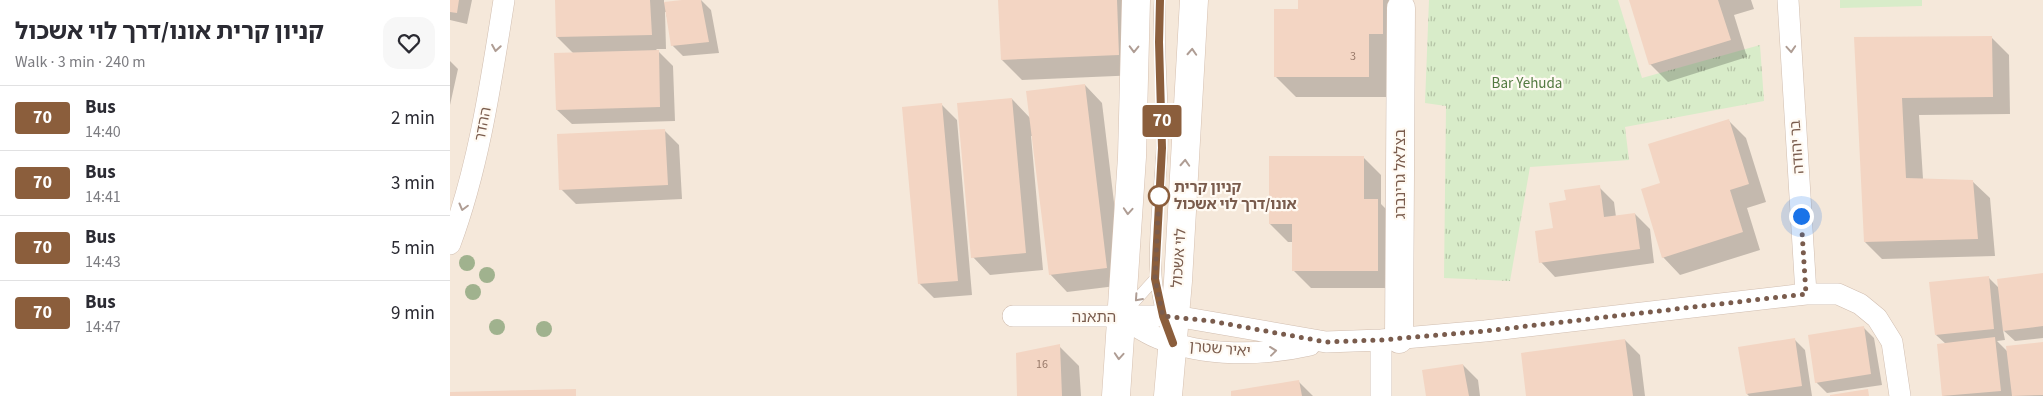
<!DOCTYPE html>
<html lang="en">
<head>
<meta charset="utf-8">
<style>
  :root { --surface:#fff; --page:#f7f7f7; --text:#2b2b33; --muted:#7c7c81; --line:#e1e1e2 }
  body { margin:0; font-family:"Source Sans 3","Noto Sans Hebrew",sans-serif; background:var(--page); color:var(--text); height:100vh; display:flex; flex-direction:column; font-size:19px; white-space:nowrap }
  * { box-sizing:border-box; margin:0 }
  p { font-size:16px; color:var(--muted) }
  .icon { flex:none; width:28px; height:28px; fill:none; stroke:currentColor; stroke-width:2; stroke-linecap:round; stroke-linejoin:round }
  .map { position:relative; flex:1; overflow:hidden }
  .drawer { display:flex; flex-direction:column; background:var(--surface); width:450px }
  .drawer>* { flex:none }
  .badge { padding:0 10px; border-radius:4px; font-size:18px; line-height:32px }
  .you { position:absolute; width:25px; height:25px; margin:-12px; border:4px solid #fff; border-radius:50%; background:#1a73e8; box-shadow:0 0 0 8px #1a73e833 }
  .map>.badge { position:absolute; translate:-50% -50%; box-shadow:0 0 0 2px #fff }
  .round { display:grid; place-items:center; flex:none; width:52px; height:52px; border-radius:15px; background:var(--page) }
  .headline { display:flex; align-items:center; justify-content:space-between; height:85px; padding:0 15px }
  h1 { font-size:24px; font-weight:700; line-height:38px }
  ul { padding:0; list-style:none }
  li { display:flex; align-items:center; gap:15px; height:65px; padding:0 15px; border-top:1px solid var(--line) }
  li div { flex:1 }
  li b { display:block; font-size:19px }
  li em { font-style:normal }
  li .badge { min-width:55px; font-weight:700; text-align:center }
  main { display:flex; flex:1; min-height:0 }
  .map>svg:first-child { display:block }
  .residential { fill:#f5e8da }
  .park { fill:url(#park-tufts) }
  .pitch { fill:#d8ecc9 }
  .shadow { fill:#0003 }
  .building { fill:#f3d5c3 }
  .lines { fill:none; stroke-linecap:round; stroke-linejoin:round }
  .service-casing { stroke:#d1beb0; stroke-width:12 }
  .minor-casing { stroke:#d1beb0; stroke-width:22 }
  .tertiary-casing { stroke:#d1beb0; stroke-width:29 }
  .secondary-casing { stroke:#d6c0b0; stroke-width:29 }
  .service { stroke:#fff; stroke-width:11 }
  .minor { stroke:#fff; stroke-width:21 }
  .tertiary { stroke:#fff; stroke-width:28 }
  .secondary { stroke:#fff; stroke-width:28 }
  .tree { fill:#a0b28e }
  .oneway { stroke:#af9d94 }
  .line-casing { stroke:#fff; stroke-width:11 }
  .line { stroke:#8b5e3c; stroke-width:8 }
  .walk { stroke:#7a5c4d; stroke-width:5; stroke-dasharray:0 9 }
  .stop-dot { fill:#fff; stroke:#8b5e3c; stroke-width:2.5 }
  .labels { text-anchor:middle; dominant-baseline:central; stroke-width:4.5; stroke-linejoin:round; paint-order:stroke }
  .number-label { font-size:12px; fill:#987a6a }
  .park-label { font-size:15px; fill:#537a41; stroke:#fffaf3 }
  .street-label { font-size:15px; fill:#7a5c4d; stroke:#fffaf3 }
  .stop-label { font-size:15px; font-weight:bold; fill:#7a5c4d; stroke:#fffaf3; text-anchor:start }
</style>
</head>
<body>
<main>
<section class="drawer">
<div class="headline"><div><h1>קניון קרית אונו/דרך לוי אשכול</h1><p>Walk · 3 min · 240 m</p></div><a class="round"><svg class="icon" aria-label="heart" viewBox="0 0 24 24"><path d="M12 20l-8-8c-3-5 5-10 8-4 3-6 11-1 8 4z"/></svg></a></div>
<ul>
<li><span class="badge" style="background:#8b5e3c;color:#fff">70</span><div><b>Bus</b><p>14:40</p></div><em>2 min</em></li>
<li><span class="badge" style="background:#8b5e3c;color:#fff">70</span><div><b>Bus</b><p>14:41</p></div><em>3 min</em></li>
<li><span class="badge" style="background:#8b5e3c;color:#fff">70</span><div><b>Bus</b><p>14:43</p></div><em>5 min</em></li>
<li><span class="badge" style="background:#8b5e3c;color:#fff">70</span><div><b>Bus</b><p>14:47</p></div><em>9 min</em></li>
</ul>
</section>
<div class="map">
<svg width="1593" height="396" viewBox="0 0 1593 396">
  <defs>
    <pattern id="park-tufts" width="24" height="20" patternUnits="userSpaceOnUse" patternTransform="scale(1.25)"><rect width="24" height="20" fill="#d8ecc9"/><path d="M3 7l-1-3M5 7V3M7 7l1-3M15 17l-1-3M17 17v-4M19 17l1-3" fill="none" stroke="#b4c2a5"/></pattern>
  </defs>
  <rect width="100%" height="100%" fill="#fdf6ec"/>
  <path class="residential" d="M0 0H1593V396H0Z"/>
  <path class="park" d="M979 0H1168L1192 78 1310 45 1314 101 1175 127 1179 160 1080 167 1060 281 994 278 996 106 975 103Z"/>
  <path class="pitch" d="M1390 0H1472V6L1390 8Z"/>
  <path class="shadow" d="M0 0H22L17 24 0 20Z
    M106 0H214V3L251 0 261 10 269 53 233 56 222 45 216 12H215L216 49H206L223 66 225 121 122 124 107 110 124 54 107 37Z
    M549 0H685L689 75 572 80 552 60Z
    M849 0H953L939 97H846L826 77 849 10Z
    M1180 0H1301L1304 9 1284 15 1297 57 1218 82 1200 64Z
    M1541 37 1559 55 1560 114 1469 115 1473 179 1522 181 1540 198 1545 256 1432 259 1415 242 1405 38Z
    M0 61 8 69 0 105Z
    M635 85 652 103 674 285 617 292 600 274 583 136H581L593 270 540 275 523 257 562 99 581 119Z
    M492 105 507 120 522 295 484 298 469 283Z
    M1279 121 1296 138 1316 202 1297 208 1310 250 1230 275 1213 257 1211 184Z
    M214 130 229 145 232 199 126 204 111 189Z
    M913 157 931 175V204L945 218V288H861L843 270V242H838L820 224Z
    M1149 187 1164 202 1166 217 1185 214 1200 229 1204 263 1105 277 1091 262 1117 201Z
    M1593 275V338L1565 341 1553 330 1555 340 1547 341 1558 352 1593 343V396H1493L1488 345 1496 344 1486 335 1538 277 1549 288Z
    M1414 328 1424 338 1432 385 1377 393 1366 382Z
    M1344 339 1355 350 1362 396H1299L1297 394Z
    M1175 340 1190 355 1195 396H1078Z
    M609 346 629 366 631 396H569Z
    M1013 365 1028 380 1030 396H977Z
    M848 381 863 396H783Z"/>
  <path class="building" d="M0 0H9L7 13 0 12Z
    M105 0H200L202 35 106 37Z
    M232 0H251L259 42 221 46 214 2Z
    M548 0H667L669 55 551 60Z
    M848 0H933V34H919V77H824V9H848Z
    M1179 0H1268L1281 40 1199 65Z
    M1542 36 1543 97 1452 98 1456 178 1523 180 1528 239 1414 242 1404 37Z
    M209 50 210 107 106 110 104 53Z
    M635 84 657 268 599 275 576 91Z
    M562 98 576 253 521 258 507 103Z
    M492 103 508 281 468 284 452 107Z
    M1279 119 1299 184 1280 190 1293 232 1212 258 1191 189 1210 183 1198 144Z
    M215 129 218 185 109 190 107 134Z
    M819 156H914V199H928V271H842V224H819Z
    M1150 185 1154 217 1185 213 1190 249 1089 263 1085 231 1103 228 1099 203 1116 200 1114 190Z
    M1593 273V326L1553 331 1547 279Z
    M1539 276 1544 329 1485 335 1479 282Z
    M1414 326 1421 374 1365 383 1358 335Z
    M1545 337 1551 391 1492 396 1487 344Z
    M1345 338 1352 386 1296 394 1288 347Z
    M1175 339 1183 396H1076L1071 353Z
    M1593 342V395L1562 396 1556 346Z
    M610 344 612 396H567L566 353Z
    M1013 364 1019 396H976L972 370Z
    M849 380 852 396H781V391Z
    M126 389V396H0V392Z
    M1418 389 1419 396H1380V395Z"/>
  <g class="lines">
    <g class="service-casing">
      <path id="service" d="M710 0C707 50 714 99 712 149 710 201 697 270 714 319
        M676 311 705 279"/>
    </g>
    <g class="minor-casing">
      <path id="minor" d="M1338 0 1356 294
        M0 244C29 166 41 82 54 0
        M563 316H725L876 342 931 340 1035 331 1356 294H1388L1410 304 1427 318 1442 342 1450 396
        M671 317C683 324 695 333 708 338 755 357 812 356 860 345
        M931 396V340"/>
    </g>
    <g class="tertiary-casing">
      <path id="tertiary" d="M949 339 951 8"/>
    </g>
    <g class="secondary-casing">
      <path id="secondary" d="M666 396 682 157 686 0
        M718 396 728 281 744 0"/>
    </g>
    <use href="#service" class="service"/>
    <use href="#minor" class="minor"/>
    <use href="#tertiary" class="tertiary"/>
    <use href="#secondary" class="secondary"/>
  </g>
  <g class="tree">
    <circle cx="17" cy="263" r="8"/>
    <circle cx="37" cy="275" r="8"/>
    <circle cx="23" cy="292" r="8"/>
    <circle cx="47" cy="327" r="8"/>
    <circle cx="94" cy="329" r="8"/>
  </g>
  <defs><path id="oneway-chevron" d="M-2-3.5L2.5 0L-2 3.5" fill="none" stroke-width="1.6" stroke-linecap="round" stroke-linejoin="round" transform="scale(1.25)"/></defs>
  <g class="oneway">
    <use href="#oneway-chevron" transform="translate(46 48) rotate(99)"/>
    <use href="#oneway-chevron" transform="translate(684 49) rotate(91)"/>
    <use href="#oneway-chevron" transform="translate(1341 49) rotate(86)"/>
    <use href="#oneway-chevron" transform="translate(742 52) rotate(-87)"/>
    <use href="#oneway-chevron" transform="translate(735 163) rotate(-87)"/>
    <use href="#oneway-chevron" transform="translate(13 207) rotate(105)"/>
    <use href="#oneway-chevron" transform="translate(678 211) rotate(94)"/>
    <use href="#oneway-chevron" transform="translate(688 298) rotate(132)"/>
    <use href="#oneway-chevron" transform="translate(823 351) rotate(-7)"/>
    <use href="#oneway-chevron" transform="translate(669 356) rotate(94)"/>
  </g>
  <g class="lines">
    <g class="line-casing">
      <path id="line" d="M710 0 709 42 712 148 705 279 713 316 723 343"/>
    </g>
    <use href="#line" class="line"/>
    <path class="walk" d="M709 196 705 279 713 316 761 321 876 342 931 340 1035 331 1356 294 1351 216"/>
  </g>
  <circle class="stop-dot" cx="709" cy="196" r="10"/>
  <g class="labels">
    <g class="number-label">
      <text x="903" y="56">3</text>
      <text x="592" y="364">16</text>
    </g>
    <g class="park-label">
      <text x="1077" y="83">Bar Yehuda</text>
    </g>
    <g class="street-label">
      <text transform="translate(33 124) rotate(-79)">ההדר</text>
      <text transform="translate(1347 147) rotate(-94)">בר יהודה</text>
      <text transform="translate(950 174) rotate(-90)">בצלאל גרינברג</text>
      <text transform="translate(729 258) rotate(-86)">לוי אשכול</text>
      <text x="644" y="317">התאנה</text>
      <text transform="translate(770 349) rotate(5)">יאיר שטרן</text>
    </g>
    <g class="stop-label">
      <text x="724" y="187">קניון קרית<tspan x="724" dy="17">אונו/דרך לוי אשכול</tspan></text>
    </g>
  </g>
</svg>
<div class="you" style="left:1351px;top:216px"></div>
<b class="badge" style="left:712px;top:121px;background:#8b5e3c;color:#fff">70</b>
</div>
</main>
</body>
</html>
